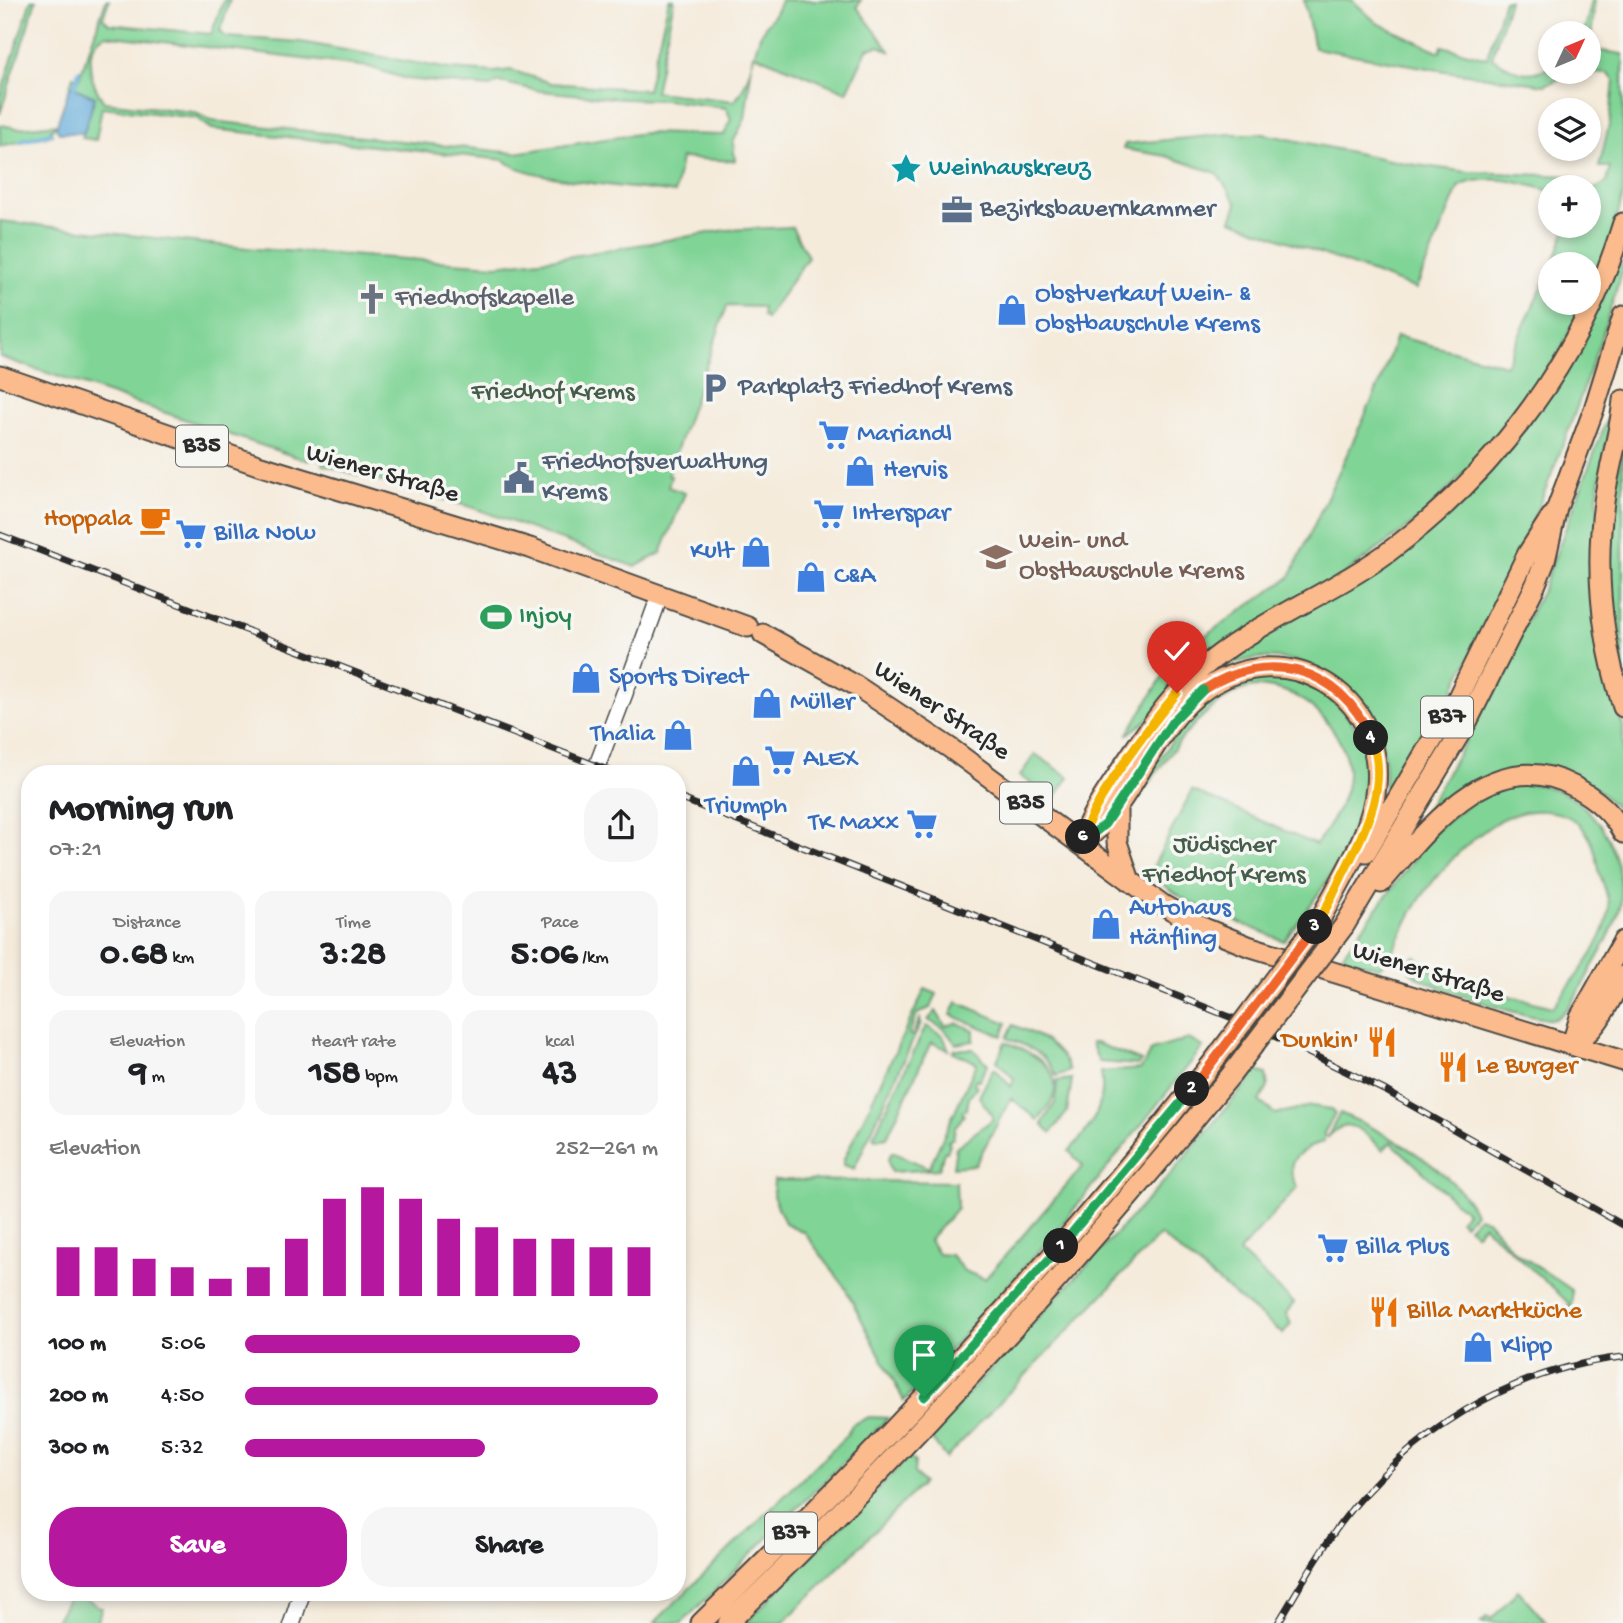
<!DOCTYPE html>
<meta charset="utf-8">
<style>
body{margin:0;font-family:"Gochi Hand",sans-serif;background:#f6f6f6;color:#202124;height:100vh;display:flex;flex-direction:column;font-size:26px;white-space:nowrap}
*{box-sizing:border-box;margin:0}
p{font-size:23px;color:#757577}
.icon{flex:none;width:38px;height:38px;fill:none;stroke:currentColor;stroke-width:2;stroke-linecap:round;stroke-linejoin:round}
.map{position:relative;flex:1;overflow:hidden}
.sheet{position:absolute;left:21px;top:765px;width:665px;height:836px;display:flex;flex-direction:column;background:#fff;border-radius:28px;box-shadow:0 4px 10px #0003}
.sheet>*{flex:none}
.needle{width:46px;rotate:46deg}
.buttons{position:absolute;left:1538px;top:21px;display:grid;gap:14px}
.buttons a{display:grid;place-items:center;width:63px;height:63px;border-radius:50%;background:#fff;box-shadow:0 4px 10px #0003;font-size:35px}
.pin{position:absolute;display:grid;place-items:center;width:60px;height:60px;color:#fff;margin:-72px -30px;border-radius:50% 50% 50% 0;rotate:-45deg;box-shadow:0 0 7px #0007}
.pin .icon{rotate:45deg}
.km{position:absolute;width:35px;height:35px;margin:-18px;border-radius:50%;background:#222;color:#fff;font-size:19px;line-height:35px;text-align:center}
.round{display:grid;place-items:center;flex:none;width:74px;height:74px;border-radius:28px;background:#f6f6f6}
.headline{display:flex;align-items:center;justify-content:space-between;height:119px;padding:0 28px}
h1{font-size:38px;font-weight:700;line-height:52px}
.metrics{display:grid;grid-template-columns:repeat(3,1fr);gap:10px;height:119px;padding:7px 28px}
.metrics div{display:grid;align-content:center;border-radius:18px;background:#f6f6f6;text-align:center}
.metrics b{font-size:35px;font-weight:700}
.metrics small{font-size:19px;font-weight:400}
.metrics p{font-size:19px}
.chart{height:196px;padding:14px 28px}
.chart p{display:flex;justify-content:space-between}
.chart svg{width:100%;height:126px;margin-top:7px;stroke:#b5179e;stroke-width:6}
.action{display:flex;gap:14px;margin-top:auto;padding:14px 28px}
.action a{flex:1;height:80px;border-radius:28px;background:#b5179e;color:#fff;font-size:28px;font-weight:700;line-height:80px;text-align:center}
.action a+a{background:#f6f6f6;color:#202124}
ul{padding:0 28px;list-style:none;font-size:23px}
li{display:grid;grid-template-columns:112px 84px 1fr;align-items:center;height:52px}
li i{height:18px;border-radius:9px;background:#b5179e}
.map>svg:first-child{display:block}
.green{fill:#80d496;stroke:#568060;stroke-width:2;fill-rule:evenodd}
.water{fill:#63acdb;stroke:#476c83;stroke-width:2}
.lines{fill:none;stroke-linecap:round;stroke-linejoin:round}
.stream{stroke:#63acdb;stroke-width:4.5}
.minor-casing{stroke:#494845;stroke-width:19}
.major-casing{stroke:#494845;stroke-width:23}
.minor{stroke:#fff;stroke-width:16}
.major{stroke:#fbbb8c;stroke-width:19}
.rail-casing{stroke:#2b2b2b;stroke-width:7}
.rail{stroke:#f6f6f2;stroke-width:4.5;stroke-dasharray:13;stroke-linecap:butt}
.major-bridge-casing{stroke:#494845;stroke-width:23;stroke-linecap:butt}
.major-bridge{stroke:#fbbb8c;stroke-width:19}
.split-1-casing{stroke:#fff;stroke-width:14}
.split-2-casing{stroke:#fff;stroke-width:14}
.split-3-casing{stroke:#fff;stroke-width:14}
.split-4-casing{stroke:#fff;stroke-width:14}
.split-5-casing{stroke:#fff;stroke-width:14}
.split-6-casing{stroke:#fff;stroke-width:14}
.split-7-casing{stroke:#fff;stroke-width:14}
.split-1{stroke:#22a559;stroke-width:9}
.split-2{stroke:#22a559;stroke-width:9}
.split-3{stroke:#f0652b;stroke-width:9}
.split-4{stroke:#f5b400;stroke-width:9}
.split-5{stroke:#f0652b;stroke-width:9}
.split-6{stroke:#22a559;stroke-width:9}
.split-7{stroke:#f5b400;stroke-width:9}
.labels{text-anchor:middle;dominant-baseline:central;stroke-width:7;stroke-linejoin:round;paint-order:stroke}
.shield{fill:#f6f6f2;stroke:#686867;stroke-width:2}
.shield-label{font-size:24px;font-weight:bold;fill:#2b2b2b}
.culture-label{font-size:26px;fill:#0d838f;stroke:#f6f6f2;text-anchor:start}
.service-label{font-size:26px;fill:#4e5e75;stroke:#f6f6f2;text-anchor:start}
.shop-label{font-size:26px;fill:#366cbe;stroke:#f6f6f2;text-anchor:start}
.worship-label{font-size:26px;fill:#5b616d;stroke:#f6f6f2;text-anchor:start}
.park-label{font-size:26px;fill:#445e4b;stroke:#f6f6f2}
.street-label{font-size:26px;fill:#2b2b2b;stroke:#f6f6f2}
.food-label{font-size:26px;fill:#c56008;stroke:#f6f6f2;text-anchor:end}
.education-label{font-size:26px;fill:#785e54;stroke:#f6f6f2;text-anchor:start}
.leisure-label{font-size:26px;fill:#27864d;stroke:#f6f6f2;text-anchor:start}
</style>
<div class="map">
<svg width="1623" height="1623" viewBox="0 0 1623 1623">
<rect width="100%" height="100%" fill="#f6f6f2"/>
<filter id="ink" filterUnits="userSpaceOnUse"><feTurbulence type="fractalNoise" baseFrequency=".0143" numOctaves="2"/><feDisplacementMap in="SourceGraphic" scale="14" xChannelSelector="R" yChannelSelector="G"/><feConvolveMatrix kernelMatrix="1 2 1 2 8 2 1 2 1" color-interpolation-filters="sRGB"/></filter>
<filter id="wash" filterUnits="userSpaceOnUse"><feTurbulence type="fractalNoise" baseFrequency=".00686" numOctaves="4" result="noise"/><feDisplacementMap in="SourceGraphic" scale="28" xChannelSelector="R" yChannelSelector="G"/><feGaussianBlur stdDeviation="1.57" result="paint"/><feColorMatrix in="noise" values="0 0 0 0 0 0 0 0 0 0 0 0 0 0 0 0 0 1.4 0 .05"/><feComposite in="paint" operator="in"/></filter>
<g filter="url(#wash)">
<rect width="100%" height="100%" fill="#f5ebdb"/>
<path class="green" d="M31 0H36L0 114V97Z
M106 0H109L103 18 109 24 211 34 224 0H230L220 31 226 37 301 42 449 69 495 72 511 70 551 83 647 90 669 0H674L655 92 734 101C750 86 752 54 761 34 767 21 778 13 781 0H861L857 7 891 52 879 46 867 49 847 92 753 54 745 119 733 142 735 161 681 158 675 193C645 188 520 180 505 160L212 129 196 118 102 107 96 140 82 138 95 97 70 86 73 76 79 79ZM105 35 369 67 406 79 490 87 499 82 540 91 624 99 668 100 726 108 731 119 724 135 644 133 515 153 212 121 193 112 104 102C91 84 80 50 105 35Z
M1304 0H1352L1377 23 1440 52 1442 46 1487 58 1504 0H1509L1492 58C1517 71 1523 79 1550 67V72H1589V33H1584L1592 0H1595L1591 38 1595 50 1623 54V196L1610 242 1589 293V264H1553L1567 226H1589V188L1595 189 1607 182 1610 167H1599L1610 121 1614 80 1608 74 1576 72 1545 85 1445 71 1314 48Z
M57 124 50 131 52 135 0 146V125L18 128Z
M1230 134H1264L1409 164 1469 172 1573 176 1587 187H1550V191C1520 182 1489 173 1459 186L1416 289 1231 220 1237 204 1217 173 1166 156 1123 149 1125 144Z
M0 221 256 249 496 265 567 257 726 230 792 227 808 257 766 319 763 317 762 307 727 306 668 475 671 476 668 487 685 493 661 553 635 567 474 508 323 465 324 461 310 457 309 461 299 458 0 357Z
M1620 263 1623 268C1579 414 1523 557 1452 692 1430 733 1405 772 1382 811 1385 788 1387 765 1381 742 1365 682 1295 643 1236 663 1223 668 1211 676 1199 684L1197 681 1464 497Z
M1550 269V303H1584L1561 349 1512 423 1423 516 1127 735 1166 671 1189 647 1290 577 1381 381 1396 336 1506 365Z
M1614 401 1597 497 1617 712 1623 726V814L1594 786 1568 774 1545 768H1520L1412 834 1476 723 1543 588Z
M1623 443V682L1610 624 1607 543Z
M1282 676C1352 695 1387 754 1358 824 1340 866 1311 905 1284 941L1189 902 1149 875 1192 790 1316 845C1329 825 1349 798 1348 772 1346 722 1282 667 1233 694 1187 719 1161 768 1131 810 1140 789 1151 772 1163 754 1194 706 1222 678 1282 676Z
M1035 754 1069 777 1054 799 1020 776Z
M1521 783C1585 785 1623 838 1621 904 1615 927 1604 947 1592 967 1582 986 1573 1007 1555 1019 1535 1022 1419 985 1409 970L1411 958 1415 956 1442 979 1553 1007C1574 978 1604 947 1609 910 1610 900 1603 884 1600 874 1597 861 1595 845 1587 834 1567 802 1517 807 1491 826 1460 847 1431 880 1412 912 1402 929 1395 955 1379 967L1340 958 1436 830 1485 792Z
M925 989 937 994 930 1008 917 1014 909 1034 912 1036 920 1019 921 1023 854 1169 844 1165V1159Z
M957 1002 1007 1023 1002 1036 951 1015Z
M936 1011 945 1026 957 1023 974 1030V1041L956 1044 944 1029 928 1020Z
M1013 1025C1038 1035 1059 1044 1070 1071L1056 1076C1046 1053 1030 1047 1007 1038Z
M926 1026 943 1036 949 1050 931 1042 887 1137 875 1139 873 1137Z
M1189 1039 1203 1047 1055 1233 904 1401 844 1286 804 1232 785 1223 773 1196 774 1180 956 1182 957 1208 929 1240 938 1254 951 1255 964 1271 985 1279 1083 1166 1069 1151C1091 1129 1107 1104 1101 1072L1141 1069 1151 1050Z
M1005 1042C1044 1056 1076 1081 1038 1120L1011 1098 975 1165 953 1167 956 1147 992 1120 993 1116 979 1097 993 1069H996L1011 1087 1014 1079 997 1061Z
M1091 1043H1096L1141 1061 1138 1065 1099 1062Z
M955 1049H973L988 1064 979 1080 976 1079 974 1084 977 1086 969 1097 967 1109 962 1112 964 1115 955 1128 953 1138 948 1141 950 1144 947 1152H944L939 1169 891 1172 888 1160 892 1152 929 1168 977 1063 953 1052Z
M1257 1071 1266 1074 1268 1087 1259 1101 1275 1114 1311 1106 1331 1109 1335 1114 1324 1133V1141C1304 1149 1279 1159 1298 1187L1239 1252 1294 1303 1286 1313 1291 1324 1283 1334 1160 1235 946 1458 929 1436 1170 1175Z
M1072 1079 1067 1112 1051 1133 1042 1124 1056 1101 1057 1081Z
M1340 1113C1383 1131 1455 1170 1475 1213L1464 1224 1460 1220 1466 1212 1391 1142 1383 1150C1363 1132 1351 1113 1327 1138Z
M1478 1217 1487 1220 1513 1250 1572 1290V1307L1565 1315 1563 1313 1570 1304 1483 1225 1475 1234 1468 1227Z
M869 1417 888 1418 682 1623H654L846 1436 852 1425Z
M909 1457 915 1461 914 1473 923 1483 783 1623H746Z
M1518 1590 1547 1623H1481L1487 1617 1491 1620Z
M72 1592 102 1608 96 1623H55Z"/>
<path class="water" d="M70 86 95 97 84 133H59L56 127Z"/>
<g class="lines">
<path class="stream" d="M74 88 79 71
M21 141 51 133"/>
</g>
</g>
<g filter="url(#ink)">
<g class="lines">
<defs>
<path id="minor" d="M628 684 660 595
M594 774 625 692
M292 1623 302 1592"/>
<path id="major" d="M0 376 258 465 530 548 748 627
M1623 400C1620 432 1610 464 1605 495 1594 567 1601 638 1623 707
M763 634 855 685 950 748 1163 905 1204 928 1248 946 1623 1061
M1117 808V842L1130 881
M1081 843C1089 814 1108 791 1124 765 1150 727 1175 688 1212 660 1266 618 1332 593 1387 553 1499 470 1583 356 1623 223
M1081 843C1136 805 1150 726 1207 688 1285 635 1385 692 1376 787 1372 833 1341 878 1321 918
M1366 852 1458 697 1528 553 1551 517
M1381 883C1428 829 1492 743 1573 786 1594 797 1612 812 1623 833
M1344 926 1468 720 1535 586 1545 561 1557 508 1594 409 1623 316
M1572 1044 1580 1017 1623 941
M1572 1044C1599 1031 1609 1001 1623 976
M701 1623C882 1448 1054 1263 1210 1066
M728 1623C907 1452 1074 1267 1231 1075"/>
</defs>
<use href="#minor" class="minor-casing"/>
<use href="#major" class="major-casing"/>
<use href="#minor" class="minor"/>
<use href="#major" class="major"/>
<defs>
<path id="rail" d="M0 535 618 774
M677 797 1260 1029 1386 1091 1623 1225
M1278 1623C1298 1590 1317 1555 1341 1523 1410 1432 1508 1370 1623 1357"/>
</defs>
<use href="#rail" class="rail-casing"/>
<use href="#rail" class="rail"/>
<defs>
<path id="major-bridge" d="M1210 1066 1321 918
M1231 1075 1344 926"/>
</defs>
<use href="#major-bridge" class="major-bridge-casing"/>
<use href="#major-bridge" class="major-bridge"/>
</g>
</g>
<g class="lines" filter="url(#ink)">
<defs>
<path id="split-1" d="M924 1397 1061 1246"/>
<path id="split-2" d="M1061 1246 1192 1089"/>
<path id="split-3" d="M1192 1089 1315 927"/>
<path id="split-4" d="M1315 927C1325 912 1333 895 1341 878 1362 836 1391 786 1371 738"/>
<path id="split-5" d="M1203 690C1266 648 1341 666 1371 738"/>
<path id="split-6" d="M1083 837 1081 844 1105 824 1172 722 1203 690"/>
<path id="split-7" d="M1083 837C1093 800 1151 724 1177 693"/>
</defs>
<use href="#split-1" class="split-1-casing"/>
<use href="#split-2" class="split-2-casing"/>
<use href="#split-3" class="split-3-casing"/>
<use href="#split-4" class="split-4-casing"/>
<use href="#split-5" class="split-5-casing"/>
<use href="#split-6" class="split-6-casing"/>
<use href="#split-7" class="split-7-casing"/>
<use href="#split-1" class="split-1"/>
<use href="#split-2" class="split-2"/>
<use href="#split-3" class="split-3"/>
<use href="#split-4" class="split-4"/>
<use href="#split-5" class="split-5"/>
<use href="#split-6" class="split-6"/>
<use href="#split-7" class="split-7"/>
</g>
<defs>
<symbol id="sight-bare" viewBox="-9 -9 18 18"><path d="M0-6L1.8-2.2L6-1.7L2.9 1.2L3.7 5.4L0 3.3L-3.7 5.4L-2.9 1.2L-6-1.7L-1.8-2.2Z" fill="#0f9aa8" stroke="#f6f6f2" stroke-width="2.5" paint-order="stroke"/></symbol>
<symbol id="office-bare" viewBox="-9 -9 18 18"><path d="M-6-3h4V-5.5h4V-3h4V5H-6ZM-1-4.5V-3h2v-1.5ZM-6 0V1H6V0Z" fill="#5c6f8a" stroke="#f6f6f2" stroke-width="2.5" paint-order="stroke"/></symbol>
<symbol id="church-bare" viewBox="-9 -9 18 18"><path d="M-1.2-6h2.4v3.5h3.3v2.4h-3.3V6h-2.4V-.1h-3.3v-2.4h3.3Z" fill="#6b7280" stroke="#f6f6f2" stroke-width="2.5" paint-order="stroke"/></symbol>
<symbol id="shop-bare" viewBox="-9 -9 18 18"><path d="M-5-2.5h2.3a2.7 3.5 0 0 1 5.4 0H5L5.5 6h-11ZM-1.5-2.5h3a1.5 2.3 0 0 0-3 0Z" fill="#3f7fe0" stroke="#f6f6f2" stroke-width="2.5" paint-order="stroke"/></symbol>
<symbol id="parking-bare" viewBox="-9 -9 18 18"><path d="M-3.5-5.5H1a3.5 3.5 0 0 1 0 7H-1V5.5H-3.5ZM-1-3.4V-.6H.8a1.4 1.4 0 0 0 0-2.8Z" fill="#5c6f8a" stroke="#f6f6f2" stroke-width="2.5" paint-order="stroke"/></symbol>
<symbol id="supermarket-bare" viewBox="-9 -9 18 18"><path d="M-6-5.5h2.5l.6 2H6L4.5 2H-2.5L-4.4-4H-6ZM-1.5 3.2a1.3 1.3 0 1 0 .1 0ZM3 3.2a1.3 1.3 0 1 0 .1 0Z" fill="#3f7fe0" stroke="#f6f6f2" stroke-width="2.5" paint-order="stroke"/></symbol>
<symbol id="civic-bare" viewBox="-9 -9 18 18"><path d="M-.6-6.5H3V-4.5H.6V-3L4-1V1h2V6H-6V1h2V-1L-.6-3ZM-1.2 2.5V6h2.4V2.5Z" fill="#5c6f8a" stroke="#f6f6f2" stroke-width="2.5" paint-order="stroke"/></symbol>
<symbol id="cafe-bare" viewBox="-9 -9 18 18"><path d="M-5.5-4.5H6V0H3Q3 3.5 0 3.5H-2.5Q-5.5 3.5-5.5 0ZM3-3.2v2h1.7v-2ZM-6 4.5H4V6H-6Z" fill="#e8710a" stroke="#f6f6f2" stroke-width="2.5" paint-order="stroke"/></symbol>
<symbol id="school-bare" viewBox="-9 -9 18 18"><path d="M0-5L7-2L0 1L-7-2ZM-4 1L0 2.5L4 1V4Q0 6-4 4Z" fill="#8d6e63" stroke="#f6f6f2" stroke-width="2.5" paint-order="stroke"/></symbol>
<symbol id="stadium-bare" viewBox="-9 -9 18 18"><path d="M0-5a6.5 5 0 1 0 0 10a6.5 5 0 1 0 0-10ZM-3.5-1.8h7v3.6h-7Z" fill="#2e9e5b" stroke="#f6f6f2" stroke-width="2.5" paint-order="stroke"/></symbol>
<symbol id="restaurant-bare" viewBox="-9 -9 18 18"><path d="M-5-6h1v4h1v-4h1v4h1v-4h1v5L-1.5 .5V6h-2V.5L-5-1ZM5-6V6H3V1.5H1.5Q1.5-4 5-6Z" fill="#e8710a" stroke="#f6f6f2" stroke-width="2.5" paint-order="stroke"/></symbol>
</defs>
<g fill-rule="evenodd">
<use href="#sight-bare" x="884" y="147" width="44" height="44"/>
<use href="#office-bare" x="935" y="188" width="44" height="44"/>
<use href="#church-bare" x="350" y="277" width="44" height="44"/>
<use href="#shop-bare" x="990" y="288" width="44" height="44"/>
<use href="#parking-bare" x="693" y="366" width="44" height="44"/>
<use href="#supermarket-bare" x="812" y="413" width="44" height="44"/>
<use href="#shop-bare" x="838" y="449" width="44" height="44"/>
<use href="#civic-bare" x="497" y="456" width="44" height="44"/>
<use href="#supermarket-bare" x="807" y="492" width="44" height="44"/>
<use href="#cafe-bare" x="133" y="498" width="44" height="44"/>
<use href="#supermarket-bare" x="169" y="512" width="44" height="44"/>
<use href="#shop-bare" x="734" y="530" width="44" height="44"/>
<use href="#school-bare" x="974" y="535" width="44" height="44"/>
<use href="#shop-bare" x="789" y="555" width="44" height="44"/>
<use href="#stadium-bare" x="474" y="595" width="44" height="44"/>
<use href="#shop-bare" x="564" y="656" width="44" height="44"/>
<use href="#shop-bare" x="745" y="681" width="44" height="44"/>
<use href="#shop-bare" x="656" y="713" width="44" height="44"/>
<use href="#supermarket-bare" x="758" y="738" width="44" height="44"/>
<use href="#shop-bare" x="724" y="749" width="44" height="44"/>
<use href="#supermarket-bare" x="900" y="802" width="44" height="44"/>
<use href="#shop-bare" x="1084" y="902" width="44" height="44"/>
<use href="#restaurant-bare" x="1360" y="1020" width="44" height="44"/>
<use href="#restaurant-bare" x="1431" y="1045" width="44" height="44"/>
<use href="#supermarket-bare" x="1311" y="1226" width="44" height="44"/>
<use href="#restaurant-bare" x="1362" y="1290" width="44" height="44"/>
<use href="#shop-bare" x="1456" y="1325" width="44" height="44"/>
</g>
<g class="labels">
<g class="shield">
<rect x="176" y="425.5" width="52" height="41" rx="5"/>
<rect x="1421" y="696.5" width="52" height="41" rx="5"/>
<rect x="1000" y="782.5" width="52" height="41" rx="5"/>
<rect x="765" y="1512.5" width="52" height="41" rx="5"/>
</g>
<g class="shield-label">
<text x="202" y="446">B35</text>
<text x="1447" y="717">B37</text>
<text x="1026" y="803">B35</text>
<text x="791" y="1533">B37</text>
</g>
<g class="culture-label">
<text x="929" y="169">Weinhauskreuz</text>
</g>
<g class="service-label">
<text x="980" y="210">Bezirksbauernkammer</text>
<text x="738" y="388">Parkplatz Friedhof Krems</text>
<text x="542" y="463">Friedhofsverwaltung<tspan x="542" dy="30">Krems</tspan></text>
</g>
<g class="shop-label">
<text x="1035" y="295">Obstverkauf Wein- &amp;<tspan x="1035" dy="30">Obstbauschule Krems</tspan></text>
<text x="857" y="435">Mariandl</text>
<text x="883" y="471">Hervis</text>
<text x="852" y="514">Interspar</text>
<text x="214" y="534">Billa Now</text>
<text x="733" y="552" text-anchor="end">Kult</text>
<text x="834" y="577">C&amp;A</text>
<text x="609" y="678">Sports Direct</text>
<text x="790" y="703">Müller</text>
<text x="655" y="735" text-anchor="end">Thalia</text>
<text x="803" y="760">ALEX</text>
<text x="746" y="807" text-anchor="middle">Triumph</text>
<text x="899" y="824" text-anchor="end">TK Maxx</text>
<text x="1129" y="909">Autohaus<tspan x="1129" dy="30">Hänfling</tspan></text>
<text x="1356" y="1248">Billa Plus</text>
<text x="1501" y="1347">Klipp</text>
</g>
<g class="worship-label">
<text x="395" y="299">Friedhofskapelle</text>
</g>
<g class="park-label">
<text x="553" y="393">Friedhof Krems</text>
<text x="1224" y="846">Jüdischer<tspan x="1224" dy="30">Friedhof Krems</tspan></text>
</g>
<g class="street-label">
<text transform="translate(382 475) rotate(16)">Wiener Straße</text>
<text transform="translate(941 712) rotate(34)">Wiener Straße</text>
<text transform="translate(1428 974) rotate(17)">Wiener Straße</text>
</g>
<g class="food-label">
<text x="132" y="520">Hoppala</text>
<text x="1359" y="1042">Dunkin'</text>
<text x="1476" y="1067" text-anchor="start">Le Burger</text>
<text x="1407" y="1312" text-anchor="start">Billa Marktküche</text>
</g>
<g class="education-label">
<text x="1019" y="542">Wein- und<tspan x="1019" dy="30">Obstbauschule Krems</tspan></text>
</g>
<g class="leisure-label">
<text x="519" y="617">Injoy</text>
</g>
</g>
</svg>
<div class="buttons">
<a><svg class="needle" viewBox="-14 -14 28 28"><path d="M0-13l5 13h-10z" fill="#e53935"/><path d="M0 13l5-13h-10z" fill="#757577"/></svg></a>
<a><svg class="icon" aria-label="layers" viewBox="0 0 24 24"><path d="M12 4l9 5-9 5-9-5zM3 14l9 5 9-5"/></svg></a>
<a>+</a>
<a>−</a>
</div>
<div class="pin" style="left:924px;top:1397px;background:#1e9e55"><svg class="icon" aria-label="arrive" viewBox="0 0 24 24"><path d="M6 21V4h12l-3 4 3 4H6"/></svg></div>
<div class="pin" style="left:1177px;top:693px;background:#d93025"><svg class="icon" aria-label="check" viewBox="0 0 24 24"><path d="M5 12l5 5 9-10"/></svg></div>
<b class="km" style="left:1061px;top:1246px">1</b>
<b class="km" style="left:1192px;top:1089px">2</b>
<b class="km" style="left:1315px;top:927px">3</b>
<b class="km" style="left:1371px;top:738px">4</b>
<b class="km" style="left:1083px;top:837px">6</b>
<section class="sheet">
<div class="headline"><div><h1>Morning run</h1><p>07:21</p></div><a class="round"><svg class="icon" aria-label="share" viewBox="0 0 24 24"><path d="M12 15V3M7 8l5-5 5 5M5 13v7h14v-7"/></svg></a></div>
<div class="metrics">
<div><p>Distance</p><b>0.68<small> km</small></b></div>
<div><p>Time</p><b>3:28</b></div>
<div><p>Pace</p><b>5:06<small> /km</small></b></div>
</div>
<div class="metrics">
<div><p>Elevation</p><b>9<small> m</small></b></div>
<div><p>Heart rate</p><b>158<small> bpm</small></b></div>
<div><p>kcal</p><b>43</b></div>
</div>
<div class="chart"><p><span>Elevation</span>252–261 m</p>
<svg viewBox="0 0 160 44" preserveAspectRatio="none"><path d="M5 44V27M15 44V27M25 44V31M35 44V34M45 44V38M55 44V34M65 44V24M75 44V10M85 44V6M95 44V10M105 44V17M115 44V20M125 44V24M135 44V24M145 44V27M155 44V27"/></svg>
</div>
<ul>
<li><b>100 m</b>5:06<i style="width:81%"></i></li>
<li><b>200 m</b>4:50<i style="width:100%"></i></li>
<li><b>300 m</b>5:32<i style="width:58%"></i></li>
</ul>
<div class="action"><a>Save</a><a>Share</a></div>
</section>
</div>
